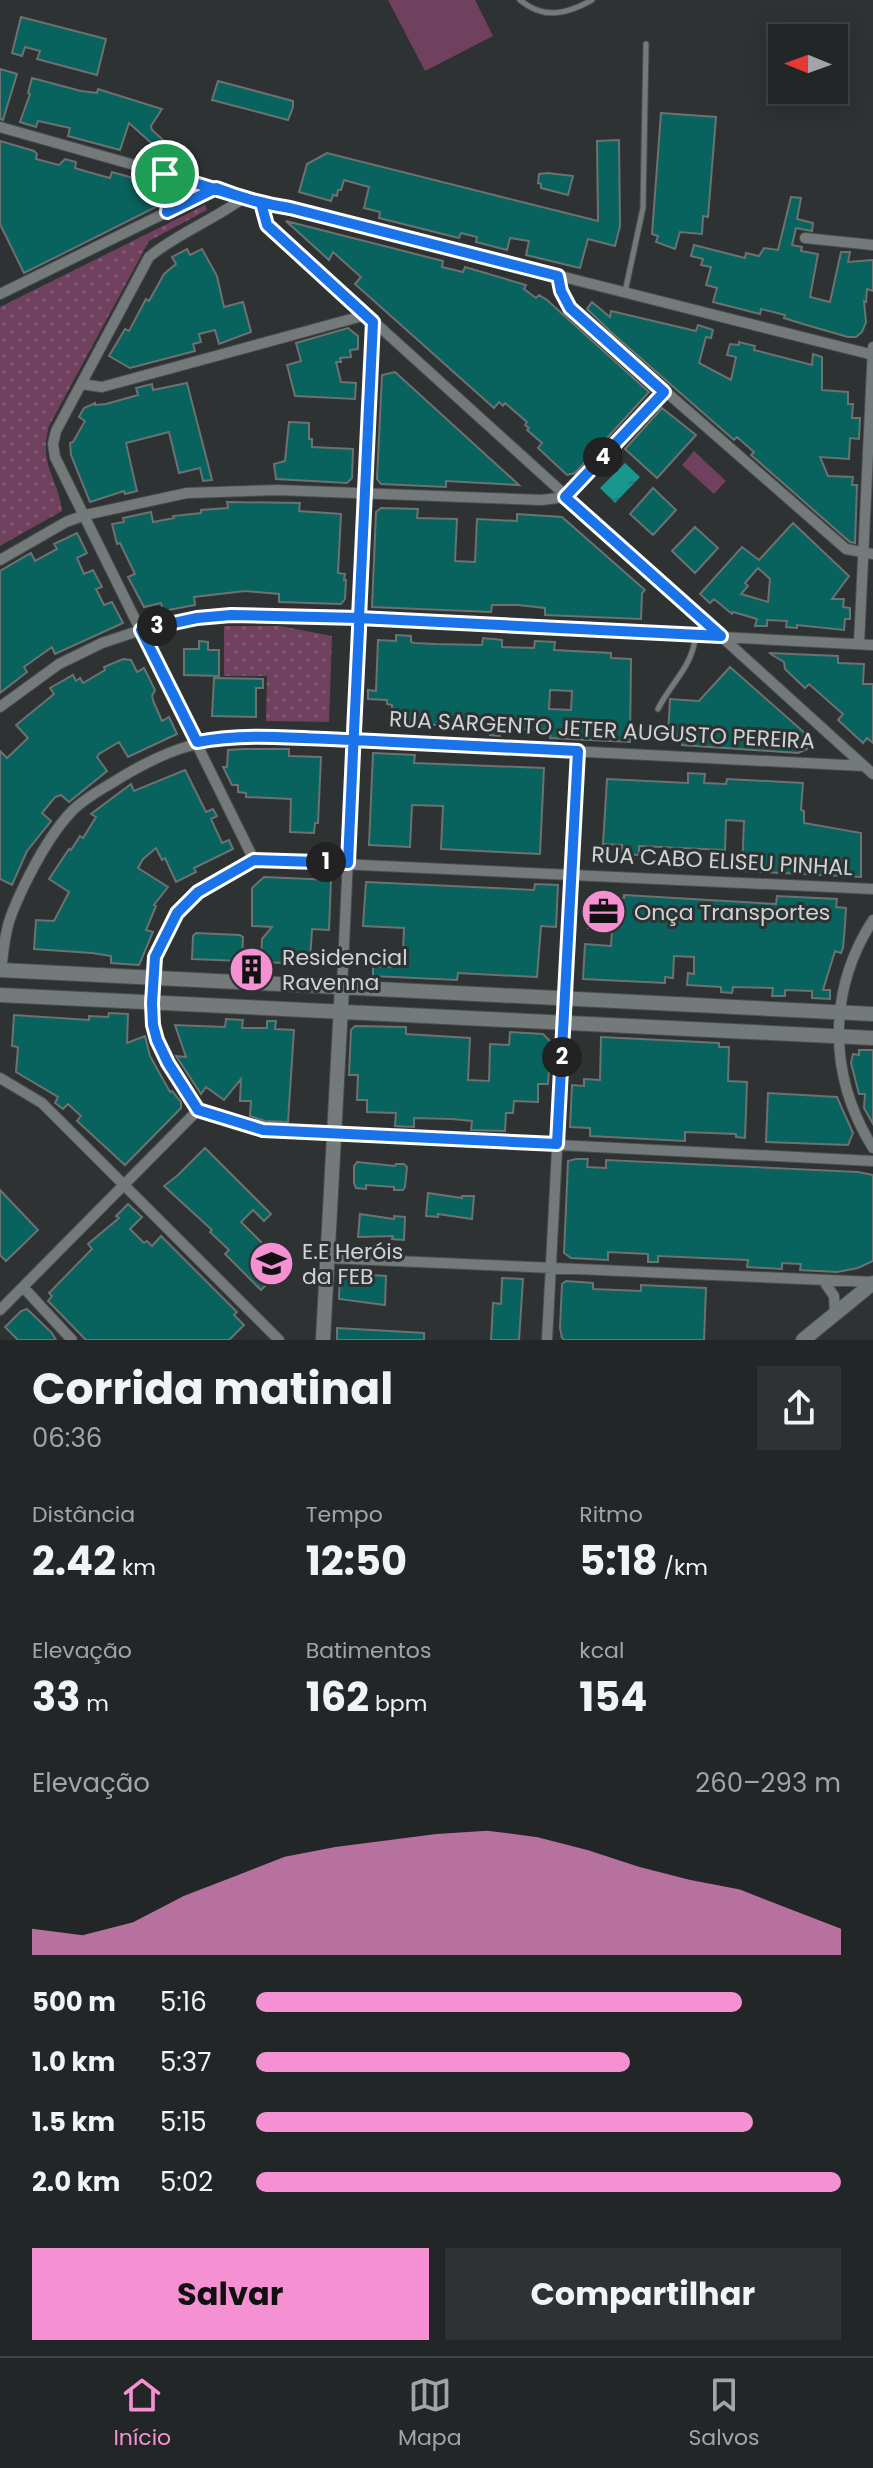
<!DOCTYPE html>
<html lang="pt">
<meta charset="utf-8">
<style>
body{margin:0;font-family:Poppins,sans-serif;background:#2e3232;color:#f1f3f6;height:100vh;display:flex;flex-direction:column;font-size:30px;white-space:nowrap}
*{box-sizing:border-box;margin:0}
p{font-size:26px;color:#a2a5a7}
.icon{flex:none;width:44px;height:44px;fill:none;stroke:currentColor;stroke-width:2;stroke-linecap:round;stroke-linejoin:round}
.map{position:relative;height:1340px;overflow:hidden}
.panel{display:flex;flex-direction:column;background:#222626;flex:1}
.panel>*{flex:none}
.needle{width:52px;rotate:271deg}
.controls{position:absolute;left:768px;top:24px;display:grid;gap:16px}
.controls a{display:grid;place-items:center;width:80px;height:80px;border-radius:0px;background:#222626;box-shadow:0 4px 20px #0003,0 0 0 2px #3f4343;font-size:40px}
.pin{position:absolute;display:grid;place-items:center;width:68px;height:68px;color:#fff;margin:-34px;border:4px solid #fff;border-radius:50%;box-shadow:0 2px 8px #0007}
.km{position:absolute;width:40px;height:40px;margin:-20px;border-radius:50%;background:#222;color:#fff;font-size:22px;line-height:40px;text-align:center}
.round{display:grid;place-items:center;flex:none;width:84px;height:84px;border-radius:0px;background:#2e3232}
.summary{display:flex;align-items:center;justify-content:space-between;height:136px;padding:0 32px}
h1{font-size:44px;font-weight:700;line-height:60px}
.metrics{display:grid;grid-template-columns:repeat(3,1fr);gap:12px;height:136px;padding:8px 32px}
.metrics div{display:grid;align-content:center}
.metrics b{font-size:40px;font-weight:700}
.metrics small{font-size:22px;font-weight:400}
.metrics p{font-size:22px}
.chart{height:224px;padding:16px 32px}
.chart p{display:flex;justify-content:space-between}
.chart svg{width:100%;height:144px;margin-top:8px;fill:#f591d2;opacity:.7}
.action{display:flex;gap:16px;margin-top:auto;padding:16px 32px}
.action a{flex:1;height:92px;border-radius:0px;background:#f591d2;color:#111;font-size:32px;font-weight:700;line-height:92px;text-align:center}
.action a+a{background:#2e3232;color:#f1f3f6}
ul{padding:0 32px;list-style:none;font-size:26px}
li{display:grid;grid-template-columns:128px 96px 1fr;align-items:center;height:60px}
li i{height:20px;border-radius:10px;background:#f591d2}
.dock{display:flex;justify-content:space-around;align-items:center;height:112px;border-top:2px solid #3f4343;background:#222626;font-size:22px;color:#a2a5a7}
.dock a{display:grid;justify-items:center;gap:4px}
.dock .on{color:#f591d2}
.map>svg:first-child{display:block}
.park{fill:url(#park-dots)}
.pitch{fill:#70405f}
.water{fill:url(#water-ripples)}
.building{fill:#08625d;stroke:#6c7171;stroke-width:2;fill-rule:evenodd}
.lines{fill:none;stroke-linecap:round;stroke-linejoin:round}
.lane-casing{stroke:#4a4e4e;stroke-width:7}
.street-casing{stroke:#4a4e4e;stroke-width:12}
.secondary-casing{stroke:#4a4e4e;stroke-width:16}
.lane{stroke:#747979;stroke-width:5}
.street{stroke:#747979;stroke-width:10}
.secondary{stroke:#747979;stroke-width:14}
.route-casing{stroke:#fff;stroke-width:16}
.route{stroke:#1a73e8;stroke-width:10}
.labels{text-anchor:middle;dominant-baseline:central;stroke-width:6;stroke-linejoin:round;paint-order:stroke}
.street-label{font-size:22px;fill:#d0d3d3;stroke:#2e3232}
.poi-label{font-size:22px;fill:#d0d3d3;stroke:#2e3232;text-anchor:start}
</style>
<div class="map">
<svg width="873" height="1340" viewBox="0 0 873 1340">
<defs>
<pattern id="park-dots" width="8" height="8" patternUnits="userSpaceOnUse" patternTransform="scale(2)"><rect width="8" height="8" fill="#70405f"/><path d="M2 2h.1M6 6h.1" fill="none" stroke="#835b75" stroke-width="1.8" stroke-linecap="round"/></pattern>
<pattern id="water-ripples" width="26" height="14" patternUnits="userSpaceOnUse" patternTransform="scale(2)"><rect width="26" height="14" fill="#1a968f"/><path d="M2 4q2-2 4 0t4 0M15 11q2-2 4 0t4 0" fill="none" stroke="#257c77"/></pattern>
</defs>
<rect width="100%" height="100%" fill="#2e3232"/>
<path class="park" d="M205 205 207 210 149 241 49 426C38 465 58 477 62 511L0 546V307Z
M224 626H280L332 636 329 722 266 721 267 676H224Z"/>
<path class="pitch" d="M388 0H475L493 36 425 71Z
M694 451 726 481 714 494 682 465Z"/>
<path class="water" d="M625 463 640 477 615 503 600 488Z"/>
<path class="building" d="M21 17 106 39 97 75 37 59 40 51 25 47 22 56 12 53Z
M0 69 17 74 3 120 0 119Z
M32 78 81 91 97 93 98 89 162 109 151 126 152 130 163 140 157 148 129 123 120 150 68 136 70 128 38 121 36 127 20 122 30 94 28 93Z
M218 81 293 101V107L288 120 212 100Z
M661 113 716 117 708 217 703 216 702 234 680 232 675 249 656 242 658 236 652 234Z
M619 140 620 226 615 246 588 239 580 268 526 255 529 241 510 238 507 250 476 242 477 237 461 233 459 238 379 218 380 212 364 208 369 187 344 180 341 190H338L337 196 333 195 331 201 299 192 307 164 327 153 598 221 597 141Z
M0 141 34 151 37 154 36 159 59 165 65 159 76 162 75 168 88 172 110 178 112 172 158 185V206L24 273 0 224Z
M548 173 573 176 568 195 541 188V184L538 183 539 174Z
M791 197 801 198 797 219 813 223 812 231 796 228 792 245 802 247 801 251 818 254 810 297 830 302 841 252H850L848 262 873 260V291L867 289 866 302 864 301 866 322 862 332 856 337H848L803 324 784 318 785 315 761 309 760 314 713 302 717 288 706 285 711 267 701 265 703 259 691 256 694 245 745 258 746 253 759 256 764 248 778 250Z
M286 221 443 261 442 267 463 272 465 267 526 285 524 289 536 298 539 295 547 300 649 392 575 473 567 475 538 448 542 443 527 430 529 428 525 425 527 422 505 403 503 406 499 402 494 408 355 284 361 277 333 252 329 260Z
M187 249 190 255 202 249 217 276 224 307 243 302 251 332 219 344 215 330 199 334 201 342 193 344 195 351 130 368 109 356 125 329 129 331 146 299 149 301 164 274 176 264 172 257Z
M592 302 610 317 611 311 696 331 698 325 713 330 711 338 706 337 699 363 731 380 736 357 727 355 730 344 739 345V342L755 346 754 350 812 365 813 354 822 357V390L848 392V404H853L852 418H860L859 439 850 438 849 459 820 457 828 476 853 477 852 485H857L855 543 850 542 751 455 754 452 737 437 734 440 612 333 587 309Z
M348 328 358 336V349L350 350 351 357 340 358 341 362H336L341 382 356 383 355 399 295 396 287 365 301 361 296 343Z
M395 372 519 485 446 481V487L381 484 377 479 382 375Z
M187 383 212 480 203 481 200 468 179 473 169 432 126 443 137 491 125 494 124 491 90 502 71 455 70 443 73 442 85 421 79 417 84 408 95 403V405L106 404 138 395 136 388 152 384 153 390Z
M662 408 696 435 657 478 625 449Z
M289 422 309 423V439H312V447L353 449 352 478 347 483 276 479 274 464 285 461Z
M653 488 676 510 653 535 630 514Z
M227 502 300 503 299 511 341 514 338 573 345 574 344 580H346L345 599 341 604 279 602V594L245 591 194 597 195 605 163 611 161 603 144 607 128 577 135 574 120 543 117 544 112 524 124 522 123 518 151 512 153 522 174 518 173 516 201 513V510L228 508Z
M381 508 418 509 417 518 457 519 455 561 475 562 477 519 517 521V514L562 517 645 590 642 593 641 619 545 615V608L518 605H492L491 612 372 607 376 512Z
M793 523 849 576 832 599H844L843 607 850 608V619H845L844 630 797 625V628L786 627 787 621 767 620V626H755L757 619 733 612 732 614 714 599 710 603 700 594 742 547 759 560ZM758 568 770 579 768 602 741 594 748 586 745 583Z
M695 527 718 548 695 573 672 551Z
M77 533 87 553 77 558 84 574 93 570 102 587 96 589 104 605 112 602 123 623 55 654 52 647 24 667 27 672 0 693V571L31 553 35 561 57 549 54 544Z
M396 635 411 636V642L415 643 435 644 482 645 483 638 502 640V647L534 648 535 641 555 642 554 650 611 653V658L631 659 630 742 550 738 551 730 501 728 500 736 490 735 491 728H453V726L403 723V720H392V705L387 704V700L368 699V690L376 691 378 640 396 641ZM550 690 572 691 571 710 549 709Z
M199 641 208 642V650H219V676L184 675V649H199Z
M769 653 838 656V663L864 664 863 684H873V743L867 738 863 743 838 720 843 714 809 684 805 688 785 669 784 662Z
M123 659 131 660 137 672 144 668 155 690 152 696 154 703 162 721 169 717 177 734 128 757 119 742 99 754 97 757 107 771 69 802 61 795 55 797 42 813 51 821 27 851 12 885 0 879V751L7 758 28 738 16 725 54 694 50 688 73 675 76 681 80 678 83 683 105 670 104 667Z
M730 667 806 734 809 741 807 749 798 753 682 745V737L668 736 670 699 699 701Z
M214 678 263 679V688H256V717L212 716Z
M245 749H289V756L321 757 318 823H315L314 833 290 832 291 799 246 797V793L238 792V785H232L223 767H227L228 750Z
M373 753 415 755 414 763 544 768 540 854 441 849 443 806 412 805 410 847 369 845Z
M185 770 206 812 213 809 217 816 211 819 222 843 229 840 233 849 194 868 196 872 176 882 165 858 162 860 156 848 143 859 138 868 168 887 154 905 156 906 146 930 153 932 139 965 111 963V956L92 953 34 949 36 920 54 921 69 892 49 879 69 849 71 850 80 836 83 838 96 817 91 814 131 784 134 791Z
M688 773 705 774 704 783 726 784 727 779 803 783 801 810 804 811V823L861 833V877L742 871 744 821 726 820 725 850 639 846V855L622 854V845L603 844 607 779 688 783Z
M264 877 331 880 329 930 312 929 310 961 307 964 261 962 262 939 272 927 252 926V888Z
M366 882 534 890 535 884 558 885 556 927 541 926 537 977 458 973 457 980 373 976V966L391 967 392 952H403L404 928 363 926Z
M624 895 776 904 777 896 837 899 836 907 846 908 845 925 843 948 841 953 835 951 823 990H830V999L812 998V991L785 990V996H772L773 988 733 987 732 993 721 992V987L687 985 688 973 694 974V957L674 956 673 978 665 977V983L583 979 585 944 611 946 612 929 588 928 589 897 624 898Z
M196 933 240 935 243 937 242 961 192 959 193 936Z
M109 1013 128 1014 127 1043 145 1036 150 1056 170 1092 172 1091 181 1102V1108L125 1165 77 1121 81 1116 68 1104 63 1109 55 1103 58 1097 16 1072 18 1047 12 1046 14 1015 89 1020V1016L108 1017Z
M226 1019 243 1020 242 1028H267V1021H276L275 1029 294 1030 288 1122 265 1121 250 1116 251 1101H240L241 1079 224 1100 206 1087 201 1094 176 1056 186 1057 175 1025 225 1027Z
M355 1026 406 1027V1034L470 1038 468 1080 489 1081 490 1044 509 1045 510 1032 543 1034 551 1042 548 1084H538V1102L514 1101 513 1113H506L505 1131 471 1130 472 1121 452 1119 414 1118V1127L395 1126 396 1113 367 1112V1100H357L358 1075H349L351 1030Z
M601 1037 719 1043V1047H729L728 1081 747 1082 745 1138 736 1137V1134L685 1132V1141L590 1136V1128L570 1127 572 1085 584 1086V1079L600 1080Z
M859 1050H873V1124L864 1108 865 1094H859L851 1063 853 1054 859 1055Z
M768 1093 837 1097 853 1133 848 1145 766 1142Z
M205 1148 271 1214 264 1221 253 1210 241 1222 285 1266 261 1290 225 1254 229 1250 210 1232 212 1230 164 1186 178 1175Z
M576 1159H588L587 1167 606 1168V1160L858 1172 873 1175V1261L858 1268 837 1272 800 1270 801 1264 782 1263V1269L747 1267 748 1260 658 1256V1262H648V1254L608 1252V1260L571 1258 564 1253 568 1161Z
M357 1162 395 1166 396 1164H404L407 1167 405 1187 403 1190H394V1187L366 1185V1189L356 1188 354 1183V1166Z
M0 1190 38 1230 6 1261 0 1255Z
M428 1193 462 1198V1196H474L472 1219 438 1214V1217L426 1216Z
M128 1204 142 1217 130 1229 144 1243 147 1241 152 1246 161 1236 237 1312 234 1315 244 1325 229 1340H86L48 1301 52 1296 49 1293 92 1249 88 1244 119 1218 116 1216Z
M360 1214 394 1219V1216L405 1217 404 1240 392 1239 393 1236 358 1237Z
M343 1270 372 1272V1275L386 1276 385 1305 339 1299 340 1273Z
M502 1278 523 1279 519 1340H491L493 1303 501 1304Z
M566 1281 593 1283V1289L641 1291V1285L706 1288 704 1340H565L562 1338 560 1328 562 1284Z
M27 1309 52 1333 56 1340H18L5 1327 21 1311Z
M337 1328 424 1333V1340H337Z"/>
<g class="lines">
<defs>
<path id="lane" d="M520 0C544 20 567 14 592 0
M625 292 643 208 646 44
M658 709C670 684 694 665 695 636"/>
<path id="street" d="M0 127 216 188 242 199 290 208 873 355
M165 174 169 197 167 212
M242 199C213 220 175 235 149 257L56 431 53 444 55 457 254 860
M261 203 267 225 275 232 873 774
M805 238 873 245
M558 276 561 291 570 308 846 549 873 554
M0 294 216 188
M81 384 102 387 366 315
M565 497 664 392
M0 560 66 522 85 515 187 493 277 490 542 500 565 497
M859 644 873 347
M0 707 59 664 102 643 141 630 214 616 359 618 873 645
M873 889 254 860 198 892 177 913 155 957 152 1003 157 1040 168 1063 198 1110 263 1130 873 1161
M873 920C827 991 828 1076 873 1148
M1 971C3 955 4 938 9 922 12 911 18 899 23 888 36 861 51 833 72 811 83 800 98 791 112 783 159 753 198 738 255 735L864 766
M342 987 373 322
M0 1078 42 1103 279 1340
M327 1258 873 1282
M823 1280 834 1296 835 1314
M23 1287 72 1340
M0 1310 198 1110
M547 1340 578 751"/>
<path id="secondary" d="M0 970 873 1014
M0 995 873 1038
M323 1340 342 987
M803 1340 873 1283"/>
</defs>
<use href="#lane" class="lane-casing"/>
<use href="#street" class="street-casing"/>
<use href="#secondary" class="secondary-casing"/>
<use href="#lane" class="lane"/>
<use href="#street" class="street"/>
<use href="#secondary" class="secondary"/>
</g>
<g class="lines">
<defs>
<path id="route" d="M165 174 261 203 267 225 373 322 359 618V629C357 670 355 711 353 752L348 863 254 860 198 892 177 913 155 957 152 1003 153 1025 157 1040 168 1063 198 1110 263 1130 557 1144 578 751 353 740C300 739 250 732 197 742L141 630 197 618 231 615 359 618 721 636 565 497 664 392 570 308 561 291 558 276 290 208C264 204 241 198 216 188L167 212 169 197 165 174"/>
</defs>
<use href="#route" class="route-casing"/>
<use href="#route" class="route"/>
</g>
<defs>
<symbol id="office-disc" viewBox="-11 -11 22 22"><circle r="9.5" fill="#f591d2" stroke="#2e3232"/><path d="M-6-3h4V-5.5h4V-3h4V5H-6ZM-1-4.5V-3h2v-1.5ZM-6 0V1H6V0Z" fill="#111"/></symbol>
<symbol id="building-disc" viewBox="-11 -11 22 22"><circle r="9.5" fill="#f591d2" stroke="#2e3232"/><path d="M-4-6H4V6H1V3H-1V6H-4ZM-2.5-4.3h1.7v1.8h-1.7ZM.8-4.3h1.7v1.8H.8ZM-2.5-1h1.7V.8h-1.7ZM.8-1h1.7V.8H.8Z" fill="#111"/></symbol>
<symbol id="school-disc" viewBox="-11 -11 22 22"><circle r="9.5" fill="#f591d2" stroke="#2e3232"/><path d="M0-5L7-2L0 1L-7-2ZM-4 1L0 2.5L4 1V4Q0 6-4 4Z" fill="#111"/></symbol>
</defs>
<g fill-rule="evenodd">
<use href="#office-disc" x="578" y="886" width="51" height="51"/>
<use href="#building-disc" x="226" y="944" width="51" height="51"/>
<use href="#school-disc" x="246" y="1238" width="51" height="51"/>
</g>
<g class="labels">
<g class="street-label">
<text transform="translate(602 730) rotate(3)">RUA SARGENTO JETER AUGUSTO PEREIRA</text>
<text transform="translate(722 861) rotate(3)">RUA CABO ELISEU PINHAL</text>
</g>
<g class="poi-label">
<text x="634" y="912">Onça Transportes</text>
<text x="282" y="957">Residencial<tspan x="282" dy="25">Ravenna</tspan></text>
<text x="302" y="1251">E.E Heróis<tspan x="302" dy="25">da FEB</tspan></text>
</g>
</g>
</svg>
<div class="controls">
<a><svg class="needle" viewBox="-14 -14 28 28"><path d="M0-13l5 13h-10z" fill="#e53935"/><path d="M0 13l5-13h-10z" fill="#a2a5a7"/></svg></a>
</div>
<div class="pin" style="left:165px;top:174px;background:#1e9e55"><svg class="icon" aria-label="arrive" viewBox="0 0 24 24"><path d="M6 21V4h12l-3 4 3 4H6"/></svg></div>
<b class="km" style="left:326px;top:862px">1</b>
<b class="km" style="left:562px;top:1057px">2</b>
<b class="km" style="left:157px;top:626px">3</b>
<b class="km" style="left:603px;top:457px">4</b>
</div>
<section class="panel">
<div class="summary"><div><h1>Corrida matinal</h1><p>06:36</p></div><a class="round"><svg class="icon" aria-label="share" viewBox="0 0 24 24"><path d="M12 15V3M7 8l5-5 5 5M5 13v7h14v-7"/></svg></a></div>
<div class="metrics">
<div><p>Distância</p><b>2.42<small> km</small></b></div>
<div><p>Tempo</p><b>12:50</b></div>
<div><p>Ritmo</p><b>5:18<small> /km</small></b></div>
</div>
<div class="metrics">
<div><p>Elevação</p><b>33<small> m</small></b></div>
<div><p>Batimentos</p><b>162<small> bpm</small></b></div>
<div><p>kcal</p><b>154</b></div>
</div>
<div class="chart"><p><span>Elevação</span>260–293 m</p>
<svg viewBox="0 0 160 44" preserveAspectRatio="none"><path d="M0 44V36L10 38L20 34L30 26L40 20L50 14L60 11L70 9L80 7L90 6L100 8L110 12L120 17L130 21L140 24L150 30L160 36V44z"/></svg>
</div>
<ul>
<li><b>500 m</b>5:16<i style="width:83%"></i></li>
<li><b>1.0 km</b>5:37<i style="width:64%"></i></li>
<li><b>1.5 km</b>5:15<i style="width:85%"></i></li>
<li><b>2.0 km</b>5:02<i style="width:100%"></i></li>
</ul>
<div class="action"><a>Salvar</a><a>Compartilhar</a></div>
</section>
<nav class="dock">
<a class="on"><svg class="icon" aria-label="home" viewBox="0 0 24 24"><path d="M3 11l9-7 9 7M6 9v11h12V9"/></svg>Início</a>
<a><svg class="icon" aria-label="map" viewBox="0 0 24 24"><path d="M3 6l6-2 6 2 6-2v14l-6 2-6-2-6 2zM9 4v14M15 6v14"/></svg>Mapa</a>
<a><svg class="icon" aria-label="saved" viewBox="0 0 24 24"><path d="M7 4h10v16l-5-4-5 4z"/></svg>Salvos</a>
</nav>
